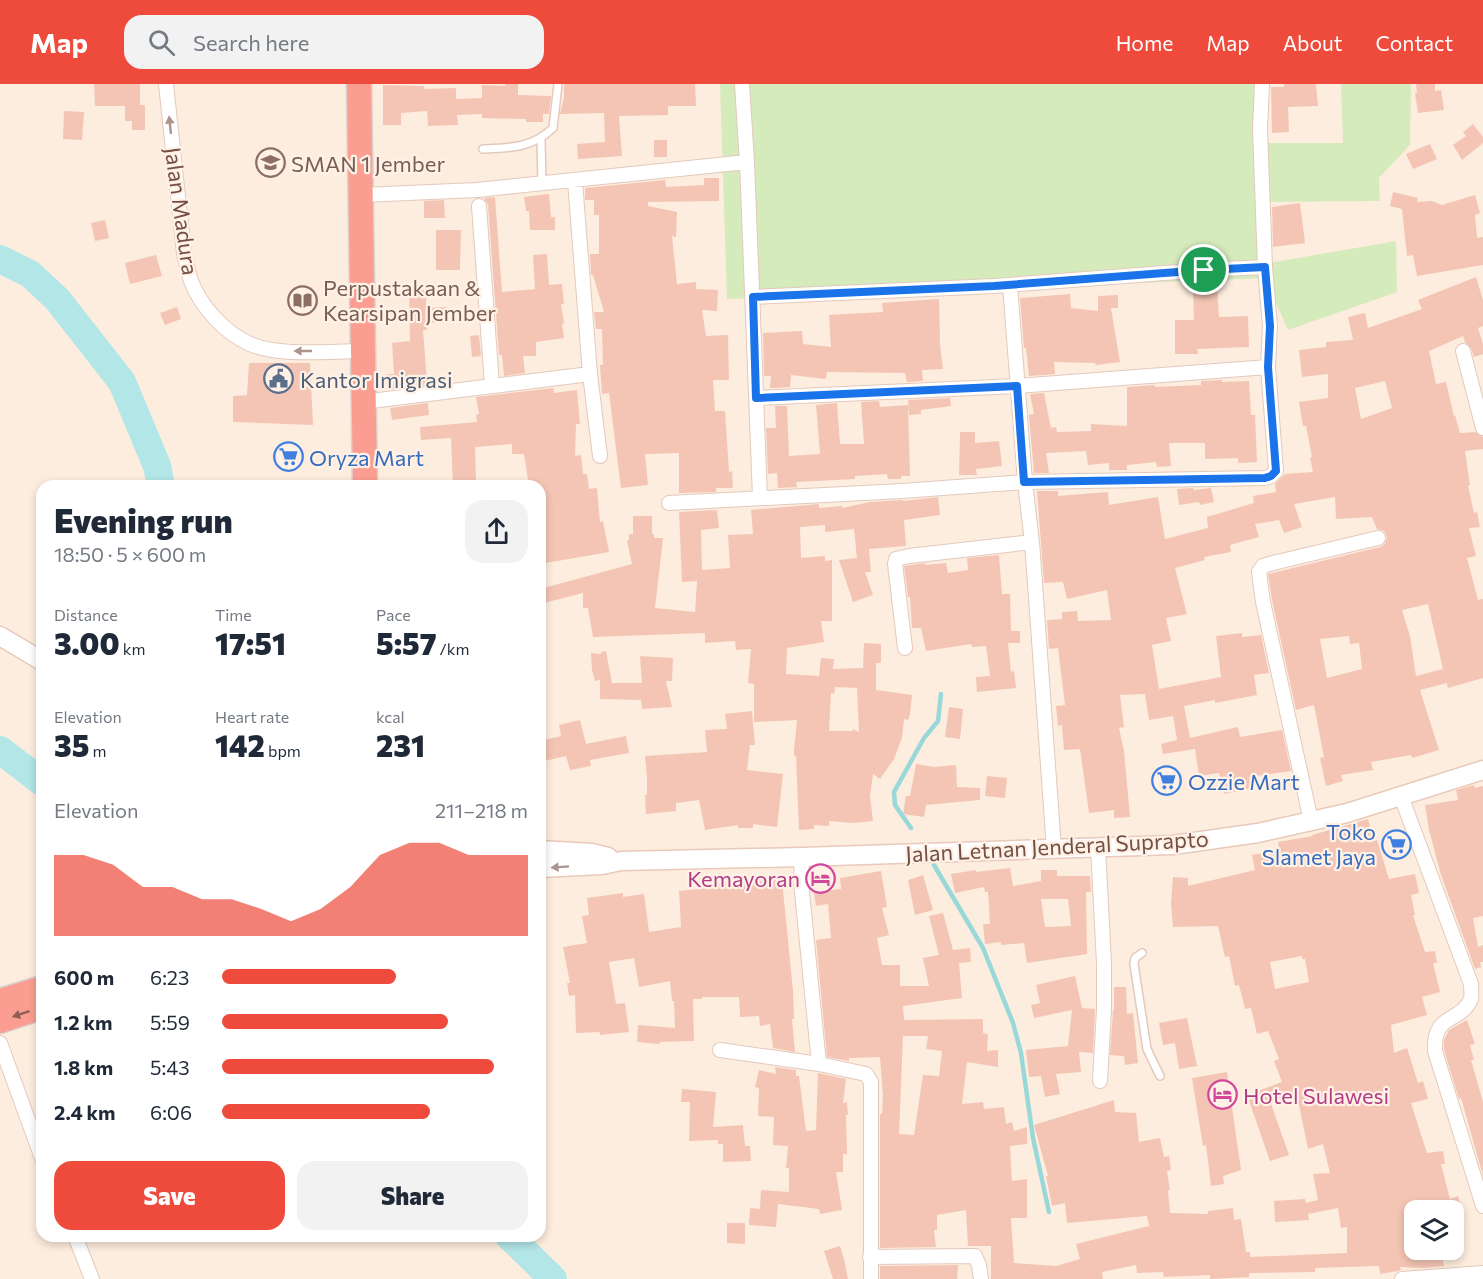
<!DOCTYPE html>
<meta charset="utf-8">
<style>
body{margin:0;font-family:Commissioner,sans-serif;background:#f2f2f3;color:#1f2937;height:100vh;display:flex;flex-direction:column;font-size:22px;white-space:nowrap}
*{box-sizing:border-box;margin:0}
p{font-size:20px;color:#747a83}
.icon{flex:none;width:33px;height:33px;fill:none;stroke:currentColor;stroke-width:2;stroke-linecap:round;stroke-linejoin:round}
.map{position:relative;flex:1;overflow:hidden}
.panel{position:absolute;left:36px;top:396px;width:510px;height:762px;display:flex;flex-direction:column;background:#fff;border-radius:18px;box-shadow:0 3px 9px #0003}
.panel>*{flex:none}
.tools{position:absolute;left:1404px;top:1116px;display:grid;gap:12px}
.tools a{display:grid;place-items:center;width:60px;height:60px;border-radius:12px;background:#fff;box-shadow:0 3px 9px #0003;font-size:30px}
.pin{position:absolute;display:grid;place-items:center;width:51px;height:51px;color:#fff;margin:-26px;border:3px solid #fff;border-radius:50%;box-shadow:0 2px 6px #0007}
.round{display:grid;place-items:center;flex:none;width:63px;height:63px;border-radius:18px;background:#f2f2f3}
.overview{display:flex;align-items:center;justify-content:space-between;height:102px;padding:0 18px}
h1{font-size:33px;font-weight:800;line-height:45px}
.figures{display:grid;grid-template-columns:repeat(3,1fr);gap:9px;height:102px;padding:6px 18px}
.figures div{display:grid;align-content:center}
.figures b{font-size:30px;font-weight:800}
.figures small{font-size:16px;font-weight:400}
.figures p{font-size:16px}
.chart{height:168px;padding:12px 18px}
.chart p{display:flex;justify-content:space-between}
.chart svg{width:100%;height:108px;margin-top:6px;fill:#ee4b3c;opacity:.7}
.cta{display:flex;gap:12px;margin-top:auto;padding:12px 18px}
.cta a{flex:1;height:69px;border-radius:18px;background:#ee4b3c;color:#fff;font-size:24px;font-weight:800;line-height:69px;text-align:center}
.cta a+a{background:#f2f2f3;color:#1f2937}
ul{padding:0 18px;list-style:none;font-size:20px}
li{display:grid;grid-template-columns:96px 72px 1fr;align-items:center;height:45px}
li i{height:15px;border-radius:8px;background:#ee4b3c}
header{display:flex;align-items:center;gap:36px;box-sizing:border-box;height:84px;padding:0 30px;background:#ee4b3c;color:#fff}
header strong{font-size:28px}
nav{display:flex;gap:33px;margin-inline-start:auto;font-size:21px}
.search{width:420px;height:54px;background:#f2f2f3;display:flex;align-items:center;gap:15px;box-sizing:border-box;padding:0 21px;border-radius:18px;color:#747a83;font-size:22px}
.map>svg:first-child{display:block}
.green{fill:#d5ebbc}
.lines{fill:none;stroke-linecap:round;stroke-linejoin:round}
.stream{stroke:#98d8d9;stroke-width:4.5}
.river{stroke:#b2e6e7;stroke-width:28}
.building{fill:#f4c5b4;fill-rule:evenodd}
.lane-casing{stroke:#e3c9bd;stroke-width:10}
.street-casing{stroke:#e3c9bd;stroke-width:16}
.secondary-casing{stroke:#e9c9b9;stroke-width:21}
.highway-casing{stroke:#dbd1cf;stroke-width:27}
.lane{stroke:#fff;stroke-width:7}
.street{stroke:#fff;stroke-width:14}
.secondary{stroke:#fff;stroke-width:18}
.highway{stroke:#fb9e91;stroke-width:24}
.oneway{fill:#ac958f}
.oneway2{fill:#8f5f54}
.route-casing{stroke:#fff;stroke-width:12}
.route{stroke:#1a73e8;stroke-width:8}
.labels{text-anchor:middle;dominant-baseline:central;stroke-width:4.5;stroke-linejoin:round;paint-order:stroke}
.education-label{font-size:22px;fill:#785e54;stroke:#fff1e5;text-anchor:start}
.street-label{font-size:22px;fill:#744f45;stroke:#fff1e5}
.service-label{font-size:22px;fill:#4e5e75;stroke:#fff1e5;text-anchor:start}
.shop-label{font-size:22px;fill:#366cbe;stroke:#fff1e5;text-anchor:start}
.hotel-label{font-size:22px;fill:#b23c85;stroke:#fff1e5;text-anchor:end}
</style>
<header>
<strong>Map</strong>
<div class="search"><svg class="icon" aria-label="search" viewBox="0 0 24 24"><circle cx="10" cy="10" r="6"/><path d="M15 15l6 6"/></svg>Search here</div>
<nav><a>Home</a><a>Map</a><a>About</a><a>Contact</a></nav>
</header>
<div class="map">
<svg width="1483" height="1195" viewBox="0 0 1483 1195">
<rect width="100%" height="100%" fill="#fdedde"/>
<path class="green" d="M720 0H1265L1268 59H1343L1341 0H1411L1410 61 1379 94 1380 117 1259 118 1269 179 1396 157 1397 208 1288 246 1265 194 727 215Z"/>
<g class="lines">
<path class="stream" d="M911 744 895 721 894 708 924 654 938 637 941 610
M934 781 983 864 1013 939 1021 969 1033 1054 1049 1128"/>
<path class="river" d="M0 175 30 190 57 215 122 298 157 382 161 402
M0 666 42 698
M509 1152 553 1195"/>
</g>
<path class="building" d="M94 0H140V21H145V46H132V37H125V22H95Z
M505 0H518V11L551 12 549 30H543V38H526V35L482 34V30L457 31 458 41 428 42 427 27 401 29V41H383V1L424 2V5L456 4V15L482 14V1L505 2Z
M564 0H695L696 22H668V31L619 32 622 72 578 75 577 60 605 58 604 29 560 30 564 13Z
M1284 0H1316L1318 22 1288 23 1289 48 1272 49 1271 3H1284Z
M1416 0H1435V7L1441 6 1444 26 1418 29 1415 9H1417Z
M64 27 84 28 82 56 63 55Z
M1473 40 1483 53V59L1462 76 1453 61 1466 52 1463 48Z
M654 56H667V73H654Z
M1430 60 1437 75 1413 85 1406 70Z
M704 94H719V117L648 118V122L677 128 676 153 672 152 677 200 696 198V205L718 206 717 227 702 226 706 252 728 251 729 296H713L715 327H725L729 388 732 387 733 404H716V408L679 409V369L645 370 648 401 621 404 609 309 602 310 600 281H603L602 245H596L594 228H604L593 191H591L590 170H599V131H594V116H585V104L665 96 666 103 704 101Z
M1393 108 1418 114 1417 118 1432 117 1442 121 1475 111 1480 129 1475 131 1477 154 1483 153V181L1417 192 1413 171 1407 172 1402 125 1390 122Z
M549 110 551 133H555V146H530L529 127H526L524 113Z
M495 113 502 208 535 205 533 171 547 170 549 201 562 200 564 220H561L564 239 562 240 564 254 536 258V272H523L525 289 504 292 502 271H499L488 121 484 114Z
M444 116 445 134H424V117Z
M1300 119 1305 159 1273 163 1272 123Z
M105 136 109 154 95 157 91 139Z
M436 146H461L460 186H436Z
M156 171 162 192 130 200 125 179Z
M1476 193 1483 216V242L1478 244 1483 260V270L1474 273 1471 264 1465 258 1463 252 1429 267 1436 300 1446 298 1454 332 1455 331 1460 349 1475 348 1483 353V365L1465 367 1470 401H1468L1474 429 1477 428 1480 443 1469 444 1476 472 1467 474 1478 516 1483 515V594L1448 604 1447 599 1420 606 1439 666 1412 674 1411 671 1371 678 1373 686 1341 691 1343 697 1326 702 1320 674 1324 673 1314 621 1296 626 1272 516 1268 490 1380 463 1385 460 1387 453 1384 447 1377 445 1372 433 1336 435 1335 413 1294 420 1302 443 1284 449 1279 436 1255 440 1259 453 1230 461 1231 468 1204 473 1205 476 1175 484 1187 530 1166 534 1171 557 1152 561 1159 605 1221 593 1216 552 1242 549V553L1261 551 1269 589 1254 591 1257 611 1215 619V616L1184 622 1190 654 1238 643 1240 653 1282 646 1291 687 1249 693 1252 704 1224 710 1219 689 1199 692 1195 665 1163 670 1161 660 1177 656 1173 632 1149 636 1145 610 1120 611 1124 643 1119 644 1124 667 1130 733 1114 734V726L1089 729 1080 665 1064 666 1062 641 1058 642 1056 622 1065 621 1058 564 1049 565 1047 536 1062 535V528L1077 527 1078 537 1111 536 1107 506 1067 515 1063 498 1044 499 1037 407H1058V412L1108 408 1109 421 1158 413 1165 455 1208 444 1207 433 1254 419 1253 412 1276 408 1275 400 1285 390 1313 388 1310 374 1312 373 1306 342H1303L1299 318 1328 314V290L1302 293 1299 266 1326 263V258L1353 256 1348 233 1365 229 1368 244 1422 225 1418 216ZM1385 297 1392 324 1361 335 1355 304ZM1428 520 1443 585 1416 592 1410 552 1402 526ZM1349 552 1350 560 1359 559 1362 585 1327 594 1320 555Z
M1193 199H1217L1219 233 1248 232 1249 263 1197 265 1198 270H1175V236H1194Z
M409 206H426V224L447 223 448 238 426 239 427 246H423L427 299H425V301L388 306 386 290H394L392 259 410 257Z
M1070 210 1071 224 1098 227V212L1118 211V224H1111L1120 278 1096 281 1095 279 1054 278 1055 290 1029 292 1026 264H1024L1020 214Z
M939 215 940 261 943 285 922 286 923 297 907 298 905 289 827 288 826 295 791 291 790 303 774 304H770L771 292H764L763 249 802 247 803 260 831 263 829 231 883 228 882 219Z
M177 223 181 235 165 241 160 229Z
M479 251 481 272 472 273 470 252Z
M249 279H310L313 341 233 338V312L247 311Z
M1222 296V298L1249 297 1251 331H1255L1257 378 1238 379V374L1205 375V359H1169L1171 382 1157 383 1156 378 1127 381V386H1109V379L1088 381 1086 367 1046 369 1049 389H1034L1029 331 1034 330 1030 310 1044 309 1051 344 1056 343 1057 348 1091 347V340L1127 342V303L1155 301V303L1201 301V297Z
M553 304 554 309 577 306 580 340H576L575 372 581 371 583 390H587L589 405 597 404 600 438 603 437 609 468 540 480V402H529L524 370H512V360L475 363 476 402H453L451 354 421 356 420 343 477 338 476 331 479 330 476 313Z
M950 314 951 322 921 326V330L909 331 908 316Z
M879 317 880 323 908 321 910 392H901V395H888L887 390 855 392V395L796 398 797 403 778 404 777 389 768 390 766 344H776L775 322H787L789 372 820 370 816 321 837 319 840 360H864L861 318Z
M428 319 429 331 392 336 390 324Z
M960 348H975V359L999 357 1002 382 976 385 977 391H959Z
M1193 404 1194 406 1211 404 1214 418 1200 421 1199 418 1179 421 1177 405Z
M938 413 940 431 904 436 906 462 869 465 871 488H865L873 511 853 518 839 476 857 474 854 445 825 448V441L800 443 801 474 825 472V477L832 476V537H821L824 558 787 564 786 590 819 592 821 574 834 575 833 585 863 584 864 559 881 560V579H876V606L912 611 910 630 908 636 904 635 902 654 894 675 880 695 873 690 870 712 873 737 853 739 829 737V742L814 741V745L799 746 796 672H794V666L797 636 754 638V600L748 599 751 565 736 566 735 557 705 559V549L593 553 588 524H583V509L540 520V505L632 480 627 457 629 456V450H633V432H652V450H654V454H663L655 524 695 528 697 497 682 498 679 428 717 426 719 444 701 446 702 486 730 484 728 451 753 450 751 426 819 420V424L842 422V424L870 418 903 416V417ZM835 603 857 604 859 648 853 645 852 647H829L831 609 834 610Z
M999 471 1002 510H1010L1011 547H1020V559H1008L1011 588 1014 587 1016 604 977 608 976 593 990 592 986 562 972 563 971 560 926 567 921 544H912L910 513H908L904 482 925 479V481L946 479 948 489 968 486 967 474Z
M606 567 612 599H642L640 572 673 574 672 597H666L672 623 642 625 641 616 600 615V596L595 597 592 586 591 569 601 570V568Z
M949 623 963 625 960 655 945 653Z
M752 627 755 661H750L747 686 783 690 777 743 753 740V744H738V741L705 746 699 716 676 719V727L646 730 645 711H647V693L645 672 707 668 705 646 727 645 725 630Z
M580 636 586 660 626 652 629 669 590 676 591 682 570 686 566 672 540 678V657L561 652 559 641Z
M916 680 934 683 956 681 957 703 980 704V716L926 721 924 733 903 730 906 712H910Z
M987 692 1007 694 1005 714 985 712Z
M1474 701 1475 704 1483 702V832L1473 834 1478 863 1483 861V878H1480L1481 883 1475 885 1441 791 1429 746 1425 721 1458 716 1456 706Z
M1368 735 1374 757 1377 756 1389 795 1415 790 1419 809 1411 811 1415 831H1413L1425 868 1435 867 1437 879H1433L1440 908 1422 913 1427 931 1391 941 1394 969 1407 964 1418 999 1423 997 1428 1015 1411 1019 1427 1069 1443 1067 1445 1080H1441L1450 1115 1458 1112 1462 1126H1414V1166H1441L1444 1182 1425 1184 1400 1183 1401 1186 1398 1187 1380 1190 1379 1182 1315 1184V1188L1249 1189V1193L1210 1195V1191L1164 1193 1163 1188 1137 1189 1136 1181 1102 1188 1103 1195H991V1162H968L966 1126 937 1131V1146H934L936 1163 880 1164V1030H882L883 1012 880 973 849 974V977L827 973 816 856 831 854 828 820 816 822 814 808 841 805 840 794 881 787 887 823 882 824 889 851 877 854 882 881H900V902H929L923 874 939 871 929 832 943 829 953 866 970 864 971 878 959 879 962 914 903 922 904 936 983 935V949L988 950 987 967 998 966V983L967 978 962 1020 983 1018 984 1025 1004 1023 1006 1040 1012 1038 1014 1047 1027 1043V1060L1010 1062 1012 1097 1027 1095V1134H1011L1014 1179 1056 1182 1080 1175 1076 1160 1149 1142 1147 1132 1067 1139 1065 1119 1052 1122 1046 1092H1048L1034 1041 1114 1016 1115 1028 1136 1029 1139 1058 1160 1054 1164 1073 1169 1072 1171 1086 1167 1087 1170 1106H1168L1170 1129 1208 1130V1127L1233 1124 1234 1136 1241 1135 1246 1168H1250V1173L1347 1169V1143L1341 1144 1338 1124 1308 1130 1309 1136 1275 1138 1274 1117 1305 1115 1306 1119 1318 1116 1313 1090 1330 1089 1323 1060 1308 1065 1297 1011 1270 1017 1289 1071 1270 1077 1247 1011 1282 998 1274 977 1279 975 1268 947 1257 950 1251 924 1245 925 1239 901 1235 902 1229 872 1225 873 1218 842 1173 843 1171 819 1173 793 1188 794V802L1255 786 1252 771 1279 766 1278 758 1313 752 1312 751ZM1302 872V875H1305L1309 898 1275 905 1270 878ZM903 952H928L926 965 942 967 939 992 923 991 914 1051 899 1050Z
M1010 784 1013 802 1041 797V786H1057V792H1090L1091 808H1086L1087 870 1027 879 1024 859 1001 861V858L985 860 983 840H990L988 808H985L984 803 955 809 951 790 976 786V788ZM1041 815H1068L1071 842 1045 843Z
M923 791 933 826 915 831 908 796Z
M782 796 793 907 794 935H792L795 968 773 964 770 940 760 942 759 932 740 933 739 913H702V915H693L694 957 660 958 659 960 637 958 638 941 675 944 674 917H672L670 897 639 903 634 874 609 878 616 920 625 919 629 948 600 951V948L576 949 575 911 569 912 567 899H570L563 863 587 859 582 832 589 831 587 814 623 809V813L644 810 649 848 681 843 679 807 700 805 699 799 716 797 717 800Z
M1075 892 1082 924 1095 925 1093 969 1079 968 1081 988 1056 990 1060 1010 1045 1013 1041 992 1029 993 1026 966 1068 962 1072 926 1034 934 1031 921 1040 919 1036 901Z
M1114 903H1126L1127 930 1133 929 1138 979 1125 981 1124 972 1110 971 1113 926H1114Z
M1187 934 1197 982 1179 985 1175 959 1163 961 1159 939Z
M1467 936 1475 960 1470 961 1474 976H1471L1483 1018V1092L1461 1014 1459 1015 1444 966V956L1449 946Z
M775 983 796 986V992H799L806 1047 816 1046 818 989 846 995 843 1019 847 1018 848 1031H846L847 1070H843V1088H836L842 1126 820 1130 819 1125 778 1120 776 1143 749 1141 750 1124 760 1125 761 1106 789 1108V1084H786L788 1062 773 1061 774 1033 758 1032 759 1004 755 1003 759 986 776 990Z
M1227 988 1241 1086 1223 1092 1224 1100 1211 1102 1206 1061 1203 1062 1192 994Z
M682 1005 716 1008 713 1043 743 1041 745 1062H750L751 1077 723 1078V1060H718V1056L689 1057 690 1018H681Z
M727 1139H745V1160L727 1159Z
M840 1162 844 1175 848 1195H833L824 1167Z
M958 1181 957 1195H880V1182Z"/>
<g class="lines">
<defs>
<path id="lane" d="M541 56 542 100
M483 65C510 64 532 64 553 44L558 0
M1142 869 1135 874 1134 880 1147 965 1160 992"/>
<path id="street" d="M166 0 184 169C186 178 188 188 191 197 201 223 225 249 250 260 281 273 329 267 362 267
M742 0 747 78 760 414
M1262 0 1260 45 1265 183
M575 97 590 290 600 372
M362 111 477 106 747 78
M479 122 492 301
M1010 201 1025 398 1032 458 1054 765
M1463 267 1483 344
M756 314 1017 302 1268 283
M363 318 590 290
M669 419 902 407 1025 398 1265 394 1271 392 1276 387 1268 283 1270 242 1265 183 1204 186 994 202 753 213
M905 564 895 480 896 475 909 472 1032 458
M1401 712 1471 900C1471 905 1472 911 1471 915 1460 940 1433 928 1435 967L1483 1122
M1311 737 1263 518 1259 488 1263 482 1273 479 1378 454
M1098 763 1104 880V925L1100 997
M802 773 801 798 819 980 866 990 871 998V1195
M0 959 42 1074
M720 966 819 980
M75 1152 92 1195
M870 1173 975 1172 979 1181 981 1195
M1402 1195 1483 1189"/>
<path id="secondary" d="M0 552 42 577
M540 766 592 769 608 773
M540 784 602 781 621 777 802 773 1173 761 1258 749 1347 729 1483 686"/>
<path id="highway" d="M359 0 365 402
M0 917 42 904
M0 937 42 923"/>
</defs>
<use href="#lane" class="lane-casing"/>
<use href="#street" class="street-casing"/>
<use href="#secondary" class="secondary-casing"/>
<use href="#highway" class="highway-casing"/>
<use href="#lane" class="lane"/>
<use href="#street" class="street"/>
<use href="#secondary" class="secondary"/>
<use href="#highway" class="highway"/>
</g>
<defs><path id="oneway-solid" d="M-6-.8H1V-3.2L6.5 0L1 3.2V.8H-6Z" transform="scale(1.5)"/></defs>
<g class="oneway">
<use href="#oneway-solid" transform="translate(170 41) rotate(-96)"/>
<use href="#oneway-solid" transform="translate(303 267) rotate(180)"/>
<use href="#oneway-solid" transform="translate(560 783) rotate(176)"/>
</g>
<use class="oneway2" href="#oneway-solid" transform="translate(21 930) rotate(162)"/>
<g class="lines">
<defs>
<path id="route" d="M1265 183 1270 242 1268 283 1276 387 1271 392 1265 394 1024 398 1017 302 756 314 753 213 994 202 1204 186Z"/>
</defs>
<use href="#route" class="route-casing"/>
<use href="#route" class="route"/>
</g>
<defs>
<symbol id="school-ring" viewBox="-11 -11 22 22"><circle r="9.5" fill="#fff1e5" stroke="#8d6e63" stroke-width="1.5"/><path d="M0-5L7-2L0 1L-7-2ZM-4 1L0 2.5L4 1V4Q0 6-4 4Z" fill="#8d6e63"/></symbol>
<symbol id="library-ring" viewBox="-11 -11 22 22"><circle r="9.5" fill="#fff1e5" stroke="#8d6e63" stroke-width="1.5"/><path d="M-6-4Q-3-5.5-.7-3.5V5Q-3 3-6 4ZM6-4Q3-5.5 .7-3.5V5Q3 3 6 4Z" fill="#8d6e63"/></symbol>
<symbol id="civic-ring" viewBox="-11 -11 22 22"><circle r="9.5" fill="#fff1e5" stroke="#5c6f8a" stroke-width="1.5"/><path d="M-.6-6.5H3V-4.5H.6V-3L4-1V1h2V6H-6V1h2V-1L-.6-3ZM-1.2 2.5V6h2.4V2.5Z" fill="#5c6f8a"/></symbol>
<symbol id="supermarket-ring" viewBox="-11 -11 22 22"><circle r="9.5" fill="#fff1e5" stroke="#3f7fe0" stroke-width="1.5"/><path d="M-6-5.5h2.5l.6 2H6L4.5 2H-2.5L-4.4-4H-6ZM-1.5 3.2a1.3 1.3 0 1 0 .1 0ZM3 3.2a1.3 1.3 0 1 0 .1 0Z" fill="#3f7fe0"/></symbol>
<symbol id="hotel-ring" viewBox="-11 -11 22 22"><circle r="9.5" fill="#fff1e5" stroke="#d1479c" stroke-width="1.5"/><path d="M-6-4.5h1.5V1H6V5H4.5V3h-9V5H-6ZM-4 0a1.8 1.8 0 1 1 3.6 0ZM.5 0V-2.5h3Q6-2.5 6 0Z" fill="#d1479c"/></symbol>
</defs>
<g fill-rule="evenodd">
<use href="#school-ring" x="254" y="62" width="33" height="33"/>
<use href="#library-ring" x="286" y="200" width="33" height="33"/>
<use href="#civic-ring" x="262" y="278" width="33" height="33"/>
<use href="#supermarket-ring" x="272" y="356" width="33" height="33"/>
<use href="#supermarket-ring" x="1150" y="680" width="33" height="33"/>
<use href="#supermarket-ring" x="1380" y="744" width="33" height="33"/>
<use href="#hotel-ring" x="804" y="778" width="33" height="33"/>
<use href="#hotel-ring" x="1206" y="994" width="33" height="33"/>
</g>
<g class="labels">
<g class="education-label">
<text x="291" y="79">SMAN 1 Jember</text>
<text x="323" y="203">Perpustakaan &amp;<tspan x="323" dy="25">Kearsipan Jember</tspan></text>
</g>
<g class="street-label">
<text transform="translate(182 127) rotate(82)">Jalan Madura</text>
<text transform="translate(1057 762) rotate(-3)">Jalan Letnan Jenderal Suprapto</text>
</g>
<g class="service-label">
<text x="300" y="295">Kantor Imigrasi</text>
</g>
<g class="shop-label">
<text x="309" y="373">Oryza Mart</text>
<text x="1188" y="697">Ozzie Mart</text>
<text x="1376" y="747" text-anchor="end">Toko<tspan x="1376" dy="25">Slamet Jaya</tspan></text>
</g>
<g class="hotel-label">
<text x="800" y="794">Kemayoran</text>
<text x="1243" y="1011" text-anchor="start">Hotel Sulawesi</text>
</g>
</g>
</svg>
<div class="tools">
<a><svg class="icon" aria-label="layers" viewBox="0 0 24 24"><path d="M12 4l9 5-9 5-9-5zM3 14l9 5 9-5"/></svg></a>
</div>
<div class="pin" style="left:1204px;top:186px;background:#1e9e55"><svg class="icon" aria-label="arrive" viewBox="0 0 24 24"><path d="M6 21V4h12l-3 4 3 4H6"/></svg></div>
<section class="panel">
<div class="overview"><div><h1>Evening run</h1><p>18:50 · 5 × 600 m</p></div><a class="round"><svg class="icon" aria-label="share" viewBox="0 0 24 24"><path d="M12 15V3M7 8l5-5 5 5M5 13v7h14v-7"/></svg></a></div>
<div class="figures">
<div><p>Distance</p><b>3.00<small> km</small></b></div>
<div><p>Time</p><b>17:51</b></div>
<div><p>Pace</p><b>5:57<small> /km</small></b></div>
</div>
<div class="figures">
<div><p>Elevation</p><b>35<small> m</small></b></div>
<div><p>Heart rate</p><b>142<small> bpm</small></b></div>
<div><p>kcal</p><b>231</b></div>
</div>
<div class="chart"><p><span>Elevation</span>211–218 m</p>
<svg viewBox="0 0 160 44" preserveAspectRatio="none"><path d="M0 44V11L10 11L20 15L30 24L40 24L50 29L60 29L70 33L80 38L90 33L100 24L110 11L120 6L130 6L140 11L150 11L160 11V44z"/></svg>
</div>
<ul>
<li><b>600 m</b>6:23<i style="width:57%"></i></li>
<li><b>1.2 km</b>5:59<i style="width:74%"></i></li>
<li><b>1.8 km</b>5:43<i style="width:89%"></i></li>
<li><b>2.4 km</b>6:06<i style="width:68%"></i></li>
</ul>
<div class="cta"><a>Save</a><a>Share</a></div>
</section>
</div>
